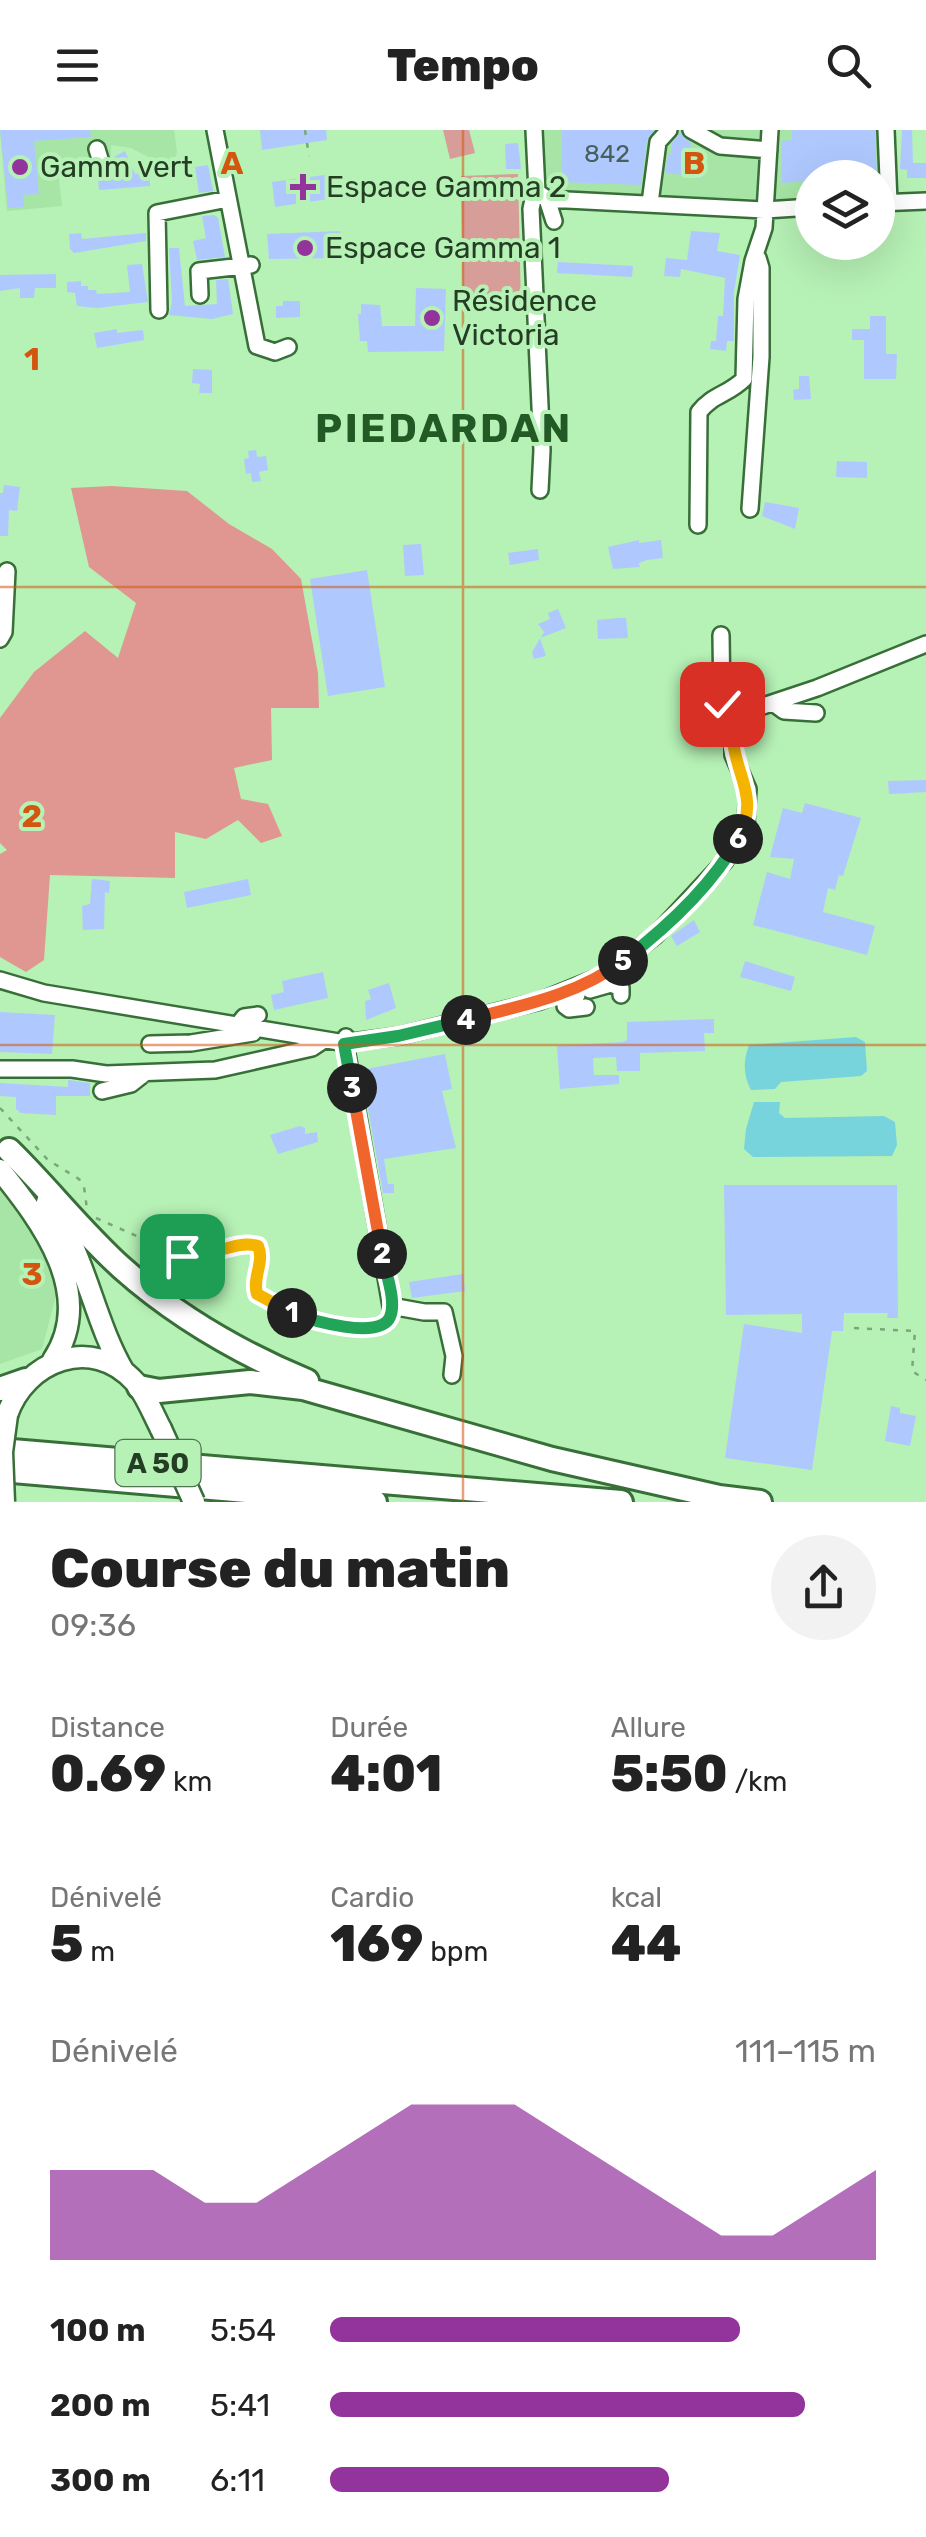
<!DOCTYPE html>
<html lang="fr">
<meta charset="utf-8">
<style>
body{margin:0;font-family:Rubik,sans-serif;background:#f2f2f2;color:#222;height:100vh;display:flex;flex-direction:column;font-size:38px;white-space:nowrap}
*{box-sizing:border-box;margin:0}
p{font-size:32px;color:#767676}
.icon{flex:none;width:55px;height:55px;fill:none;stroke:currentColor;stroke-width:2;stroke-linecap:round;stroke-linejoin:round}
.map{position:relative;height:1372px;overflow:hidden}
.drawer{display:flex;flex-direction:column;background:#fff;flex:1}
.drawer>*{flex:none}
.tools{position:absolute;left:795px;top:30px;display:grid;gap:20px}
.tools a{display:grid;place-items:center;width:100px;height:100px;border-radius:50%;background:#fff;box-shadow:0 10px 40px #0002;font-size:50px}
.pin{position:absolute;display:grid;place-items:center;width:85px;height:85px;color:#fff;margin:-42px;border-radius:20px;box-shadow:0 5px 15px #0006}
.km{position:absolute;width:50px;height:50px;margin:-25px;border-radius:50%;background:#222;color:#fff;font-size:28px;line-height:50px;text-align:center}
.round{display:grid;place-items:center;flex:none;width:105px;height:105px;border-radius:52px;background:#f2f2f2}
.summary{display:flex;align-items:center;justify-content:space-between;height:170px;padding:0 50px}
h1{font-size:55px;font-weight:800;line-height:75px}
.metrics{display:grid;grid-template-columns:repeat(3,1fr);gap:15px;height:170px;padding:10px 50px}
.metrics div{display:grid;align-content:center}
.metrics b{font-size:50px;font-weight:800}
.metrics small{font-size:28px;font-weight:400}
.metrics p{font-size:28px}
.chart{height:280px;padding:20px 50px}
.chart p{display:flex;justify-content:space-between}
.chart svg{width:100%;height:180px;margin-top:10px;fill:#93339c;opacity:.7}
ul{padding:0 50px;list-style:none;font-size:32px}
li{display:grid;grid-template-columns:160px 120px 1fr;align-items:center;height:75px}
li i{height:25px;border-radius:12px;background:#93339c}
header{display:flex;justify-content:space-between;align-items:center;height:130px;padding:0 50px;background:#fff;font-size:45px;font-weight:800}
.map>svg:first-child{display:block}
.built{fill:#a6e5a5}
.green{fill:#d79d98}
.forest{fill:#e09791}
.water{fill:#77d4dd}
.building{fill:#afc9ff}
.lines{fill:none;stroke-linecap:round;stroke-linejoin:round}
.minor-casing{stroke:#386f39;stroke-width:20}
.major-casing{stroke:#386f39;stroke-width:25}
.highway-casing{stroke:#386f39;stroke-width:28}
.path{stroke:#7aa679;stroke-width:2.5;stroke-dasharray:5 8;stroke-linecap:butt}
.minor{stroke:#fff;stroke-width:15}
.major{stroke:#fff;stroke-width:20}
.highway{stroke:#fff;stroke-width:22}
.major-bridge-casing{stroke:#386f39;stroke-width:25;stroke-linecap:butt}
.major-bridge{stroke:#fff;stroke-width:20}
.split-1-casing{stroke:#fff;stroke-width:20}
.split-2-casing{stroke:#fff;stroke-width:20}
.split-3-casing{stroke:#fff;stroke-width:20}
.split-4-casing{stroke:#fff;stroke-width:20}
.split-5-casing{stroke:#fff;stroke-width:20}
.split-6-casing{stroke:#fff;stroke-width:20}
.split-7-casing{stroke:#fff;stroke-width:20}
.split-1{stroke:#f5b400;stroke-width:12}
.split-2{stroke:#22a559;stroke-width:12}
.split-3{stroke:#f0652b;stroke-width:12}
.split-4{stroke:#22a559;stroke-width:12}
.split-5{stroke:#f0652b;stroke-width:12}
.split-6{stroke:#22a559;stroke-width:12}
.split-7{stroke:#f5b400;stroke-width:12}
.grid{fill:none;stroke:#d4560e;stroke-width:2.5;stroke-opacity:0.55}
.poi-dot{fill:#93339c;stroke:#b6f1b5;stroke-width:4}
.labels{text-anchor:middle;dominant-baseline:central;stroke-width:8;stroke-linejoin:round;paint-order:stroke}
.number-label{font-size:25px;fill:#48605c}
.shield{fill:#b6f1b5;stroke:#507350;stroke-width:2.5}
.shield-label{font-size:28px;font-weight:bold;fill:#253d25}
.poi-label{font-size:30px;fill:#253d25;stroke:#b6f1b5;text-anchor:start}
.district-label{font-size:40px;font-weight:bold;letter-spacing:2.5px;fill:#225924;stroke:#b6f1b5}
.grid-label{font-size:32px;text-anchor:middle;font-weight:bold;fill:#d4560e;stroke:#b6f1b5;stroke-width:8;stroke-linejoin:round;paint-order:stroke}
</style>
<header><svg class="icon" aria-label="menu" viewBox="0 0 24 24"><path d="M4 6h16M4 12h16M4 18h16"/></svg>Tempo<svg class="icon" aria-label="search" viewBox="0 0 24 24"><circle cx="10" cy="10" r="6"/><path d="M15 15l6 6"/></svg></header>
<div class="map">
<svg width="926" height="1372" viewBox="0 0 926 1372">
<rect width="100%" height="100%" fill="#b6f1b5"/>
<path class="built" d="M0 0H174L177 22 175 28 170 30 150 28 131 18 111 15V27L57 31 62 76 7 81Z
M542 0H879L883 66H878V48H812V71L555 62 543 50Z
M0 1058 43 1118 58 1158 42 1219 0 1234Z"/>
<path class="green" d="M443 0H469L475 23 450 29Z
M518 44 521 177 463 178 461 46Z"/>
<path class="forest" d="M111 356 187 361 229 394 272 419 301 449 318 543 319 578H271L272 630 234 638 241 669 268 674 282 706 261 713 238 690 206 709 175 702V748L50 745 44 830 26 842 0 827V724L7 720 0 713V588L34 542 85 501 118 528 136 473 89 437 71 358Z"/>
<path class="water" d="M856 907 865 912 867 941 861 946 781 952 775 959 751 960C743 945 743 931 749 915Z
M754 972H780L779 983 785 988 884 986 895 992 897 1015 892 1026 753 1027 744 1019 746 999Z"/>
<path class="building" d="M0 0H90L91 7 34 11 39 64 23 65 24 77 8 78Z
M260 0H326L327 10 262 20Z
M562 0H654L647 11 641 55 561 52Z
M792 0H875L877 47 812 48V51L782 53 781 11 792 10Z
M902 0H912L913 33H926V48H907V40L900 39Z
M680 2 691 13 690 26 706 27 704 47 665 43 668 24H671L672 13Z
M518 13 521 39H506L505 14Z
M125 21 135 44 149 42 150 56 99 60 97 40 117 33 114 27Z
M208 35 213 61 199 63 195 37Z
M332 44 335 68 275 77 272 52Z
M214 85 218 88 225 127 197 130 193 111 206 108 202 86Z
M340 101 342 128 269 129 267 104Z
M691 101 720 103 717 121 740 125 734 162V211H727L726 221 710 219 711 211H716L718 186H723L725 148 681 139 680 147 664 146 666 128 687 130Z
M81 103 82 109 146 103V111L74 123 70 119 69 104Z
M169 118H179L185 176 217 174 216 150 228 149 233 184 212 189 169 185 172 172Z
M558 132 633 136 632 147 557 143Z
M142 134 148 172 97 178 77 176 75 163 67 162V152L81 151V156H88V160H96L97 164 130 162 127 135Z
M56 144V158H35L34 168H20V158L0 161V145Z
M416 158 446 159 444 221 368 222 367 211H360L358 184H361V174L380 175 382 196H415Z
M283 171H300V187L276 188V176H283Z
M870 186H886V224H897L896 249H864V210H852V199H870Z
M117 199V203L143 200 144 210 97 218 94 203Z
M193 239 212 240V263H199L200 254 192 253Z
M799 246H809L811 269 794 270 793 260 799 259Z
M256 320 257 327 266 326 268 340 259 342 261 351 252 352 251 343 246 344 244 329 249 328 248 321Z
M837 331 867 332V348L836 347Z
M4 355 20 357 17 381 9 380 8 406H0V363H3Z
M765 372 799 378 795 399 762 386Z
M639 410V413L661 410 663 428 647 430 639 433 640 437 613 439 608 417Z
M421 414 424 445 405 446 403 415Z
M538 419 539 430 510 435 508 423Z
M367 440 385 557 328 566 310 449Z
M558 479 566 498 540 508 546 526 534 529 532 522 544 502 538 494 550 489 548 483Z
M619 488H626L628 508 598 509 597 490Z
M926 650V662L889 664 888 651Z
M805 673 861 688 843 746 839 745 835 760 828 758 823 782 875 796 867 825 753 795 767 742 790 749 794 729 770 727 783 678 802 683Z
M92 749 110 751 109 763 105 762 104 799 83 800 82 776 90 774Z
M248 749 251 765 187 778 184 762Z
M694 790 700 802 677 816 671 806Z
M745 831 795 847 791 861 740 847Z
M323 842 328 868 274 880 271 865 284 862 282 851Z
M389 853 396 878 366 890 365 871 371 869 368 860Z
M0 882 55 885 52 924 0 922Z
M714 889V903H704L705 921 640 923V941H617L616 927 593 928 594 945H619V954L560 959 557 916 623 912 627 910V892Z
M445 924 452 959 442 961 456 1018 384 1029 388 1054H394V1063H383L361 940Z
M68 950 90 953V966H56V985L21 983 16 979V967L0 966V953L68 957Z
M300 996 305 998V1004L317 1002 318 1012 278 1024 270 1005Z
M724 1055H897L898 1188H887L888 1183H844L843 1201H832L812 1340 725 1328 744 1194 802 1203V1184L726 1185Z
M463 1144 465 1161 412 1168 409 1152Z
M891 1276 900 1278V1283L916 1286 910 1316 885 1311Z"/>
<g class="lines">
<defs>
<path id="minor" d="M215 0 257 216 275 222 288 217
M534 0 537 62 547 69 765 80 812 77
M691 0 720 16 769 20
M886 0 889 72
M97 19 100 29
M536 55 531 79 542 320 540 360
M547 69 554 91
M650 73 658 12 669 0
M878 73 926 71
M200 165 199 141 251 135
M159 180 157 83 228 69
M750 379 761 227V138L758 128
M698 395 699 282C713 264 728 265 744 249L746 169 753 131 764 98 770 0
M721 505 722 574 728 584 741 593
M0 509 4 502 7 441
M773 573 784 581 816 583
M0 850 44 863 345 913 399 906 540 871 604 845 656 805 725 731 746 693 748 659 733 625V603L751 580 817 558 926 514
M574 857 577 865 565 876 569 879 586 877
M590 860 611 854 621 858V865
M237 896 244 887 258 885
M346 907 345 913 391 1176 424 1182H444L454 1226 452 1245
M150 914 191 913 253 903
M0 939H72L106 944 215 940 312 918 324 910
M102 961 131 954 145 943"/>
<path id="major" d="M0 1040C41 1091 97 1164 53 1230
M47 1072C86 1123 92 1187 124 1242
M7 1285C25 1231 92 1204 135 1252 146 1265 153 1284 161 1299"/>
<path id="highway" d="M9 1020C48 1058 81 1101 122 1138 176 1186 240 1223 307 1251
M139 1257 159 1261 250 1252 303 1258 552 1329 719 1367 760 1372
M0 1259 26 1250
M0 1320 621 1372
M0 1340 375 1372"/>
</defs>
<use href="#minor" class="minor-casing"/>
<use href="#major" class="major-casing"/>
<use href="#highway" class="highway-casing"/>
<path class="path" d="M305 0 309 26
M0 978 48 1030 79 1049 84 1057 87 1079
M96 1088 182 1126C209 1130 233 1109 258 1116 265 1131 252 1147 257 1164 283 1180 367 1218 390 1187
M854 1198 915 1201 912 1241 926 1250"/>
<use href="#minor" class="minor"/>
<use href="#major" class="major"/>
<use href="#highway" class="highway"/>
<defs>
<path id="major-bridge" d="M161 1299 194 1372
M4 1372 2 1322 7 1285"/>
</defs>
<use href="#major-bridge" class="major-bridge-casing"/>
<use href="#major-bridge" class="major-bridge"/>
</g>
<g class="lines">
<defs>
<path id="split-1" d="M182 1126C209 1130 233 1109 258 1116 265 1132 252 1147 257 1164L292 1183"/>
<path id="split-2" d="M292 1183C310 1190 380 1211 390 1187 397 1171 385 1141 382 1124"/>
<path id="split-3" d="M352 958 382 1124"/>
<path id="split-4" d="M352 958 344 914 398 906 466 890"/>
<path id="split-5" d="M466 890C520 876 578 865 623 831"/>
<path id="split-6" d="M623 831C666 798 711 757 738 709"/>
<path id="split-7" d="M722 574 728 584 740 593 732 603C734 645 761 666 738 709"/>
</defs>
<use href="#split-1" class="split-1-casing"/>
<use href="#split-2" class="split-2-casing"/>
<use href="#split-3" class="split-3-casing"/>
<use href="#split-4" class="split-4-casing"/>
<use href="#split-5" class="split-5-casing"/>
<use href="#split-6" class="split-6-casing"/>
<use href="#split-7" class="split-7-casing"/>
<use href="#split-1" class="split-1"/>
<use href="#split-2" class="split-2"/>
<use href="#split-3" class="split-3"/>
<use href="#split-4" class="split-4"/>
<use href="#split-5" class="split-5"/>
<use href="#split-6" class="split-6"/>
<use href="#split-7" class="split-7"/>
</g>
<path class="grid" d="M463 0V1372M0 457H926M0 915H926"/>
<g class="poi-dot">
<circle cx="20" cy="37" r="10"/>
<path d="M298 42h10v10h10v10h-10v10h-10v-10h-10v-10h10z"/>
<circle cx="305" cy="118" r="10"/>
<circle cx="432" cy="188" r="10"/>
</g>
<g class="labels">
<g class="number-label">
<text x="607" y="23">842</text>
</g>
<rect class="shield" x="115.5" y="1310" width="85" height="46" rx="8"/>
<g class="shield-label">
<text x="158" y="1333">A 50</text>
</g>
<g class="poi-label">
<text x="40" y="37">Gamm vert</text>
<text x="326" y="57">Espace Gamma 2</text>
<text x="325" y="118">Espace Gamma 1</text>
<text x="452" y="171">Résidence<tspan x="452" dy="34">Victoria</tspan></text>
</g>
<g class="district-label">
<text x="444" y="298">PIEDARDAN</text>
</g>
</g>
<g class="grid-label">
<text x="232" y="44">A</text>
<text x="694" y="44">B</text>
<text x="32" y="240">1</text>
<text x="32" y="697">2</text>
<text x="32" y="1155">3</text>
</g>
</svg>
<div class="tools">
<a><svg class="icon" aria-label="layers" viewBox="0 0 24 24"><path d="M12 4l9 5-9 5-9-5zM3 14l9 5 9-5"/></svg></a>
</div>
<div class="pin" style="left:182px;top:1126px;background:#1e9e55"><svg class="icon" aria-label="arrive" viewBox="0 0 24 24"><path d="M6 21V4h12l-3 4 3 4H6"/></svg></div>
<div class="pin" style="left:722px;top:574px;background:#d93025"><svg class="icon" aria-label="check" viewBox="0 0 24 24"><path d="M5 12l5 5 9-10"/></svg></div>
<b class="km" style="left:292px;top:1183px">1</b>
<b class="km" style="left:382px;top:1124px">2</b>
<b class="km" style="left:352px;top:958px">3</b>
<b class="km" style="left:466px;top:890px">4</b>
<b class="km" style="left:623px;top:831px">5</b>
<b class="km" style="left:738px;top:709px">6</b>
</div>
<section class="drawer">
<div class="summary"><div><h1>Course du matin</h1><p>09:36</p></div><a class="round"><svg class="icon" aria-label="share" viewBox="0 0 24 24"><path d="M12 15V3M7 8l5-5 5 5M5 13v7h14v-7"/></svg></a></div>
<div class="metrics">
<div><p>Distance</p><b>0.69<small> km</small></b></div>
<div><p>Durée</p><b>4:01</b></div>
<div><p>Allure</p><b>5:50<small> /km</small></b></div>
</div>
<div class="metrics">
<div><p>Dénivelé</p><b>5<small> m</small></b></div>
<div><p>Cardio</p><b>169<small> bpm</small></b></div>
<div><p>kcal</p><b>44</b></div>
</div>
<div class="chart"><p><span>Dénivelé</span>111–115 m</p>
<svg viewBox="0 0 160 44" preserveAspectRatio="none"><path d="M0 44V22L10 22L20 22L30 30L40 30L50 22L60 14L70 6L80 6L90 6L100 14L110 22L120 30L130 38L140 38L150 30L160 22V44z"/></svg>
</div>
<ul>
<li><b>100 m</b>5:54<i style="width:75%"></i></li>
<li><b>200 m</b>5:41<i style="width:87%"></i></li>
<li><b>300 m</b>6:11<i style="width:62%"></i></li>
</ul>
</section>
